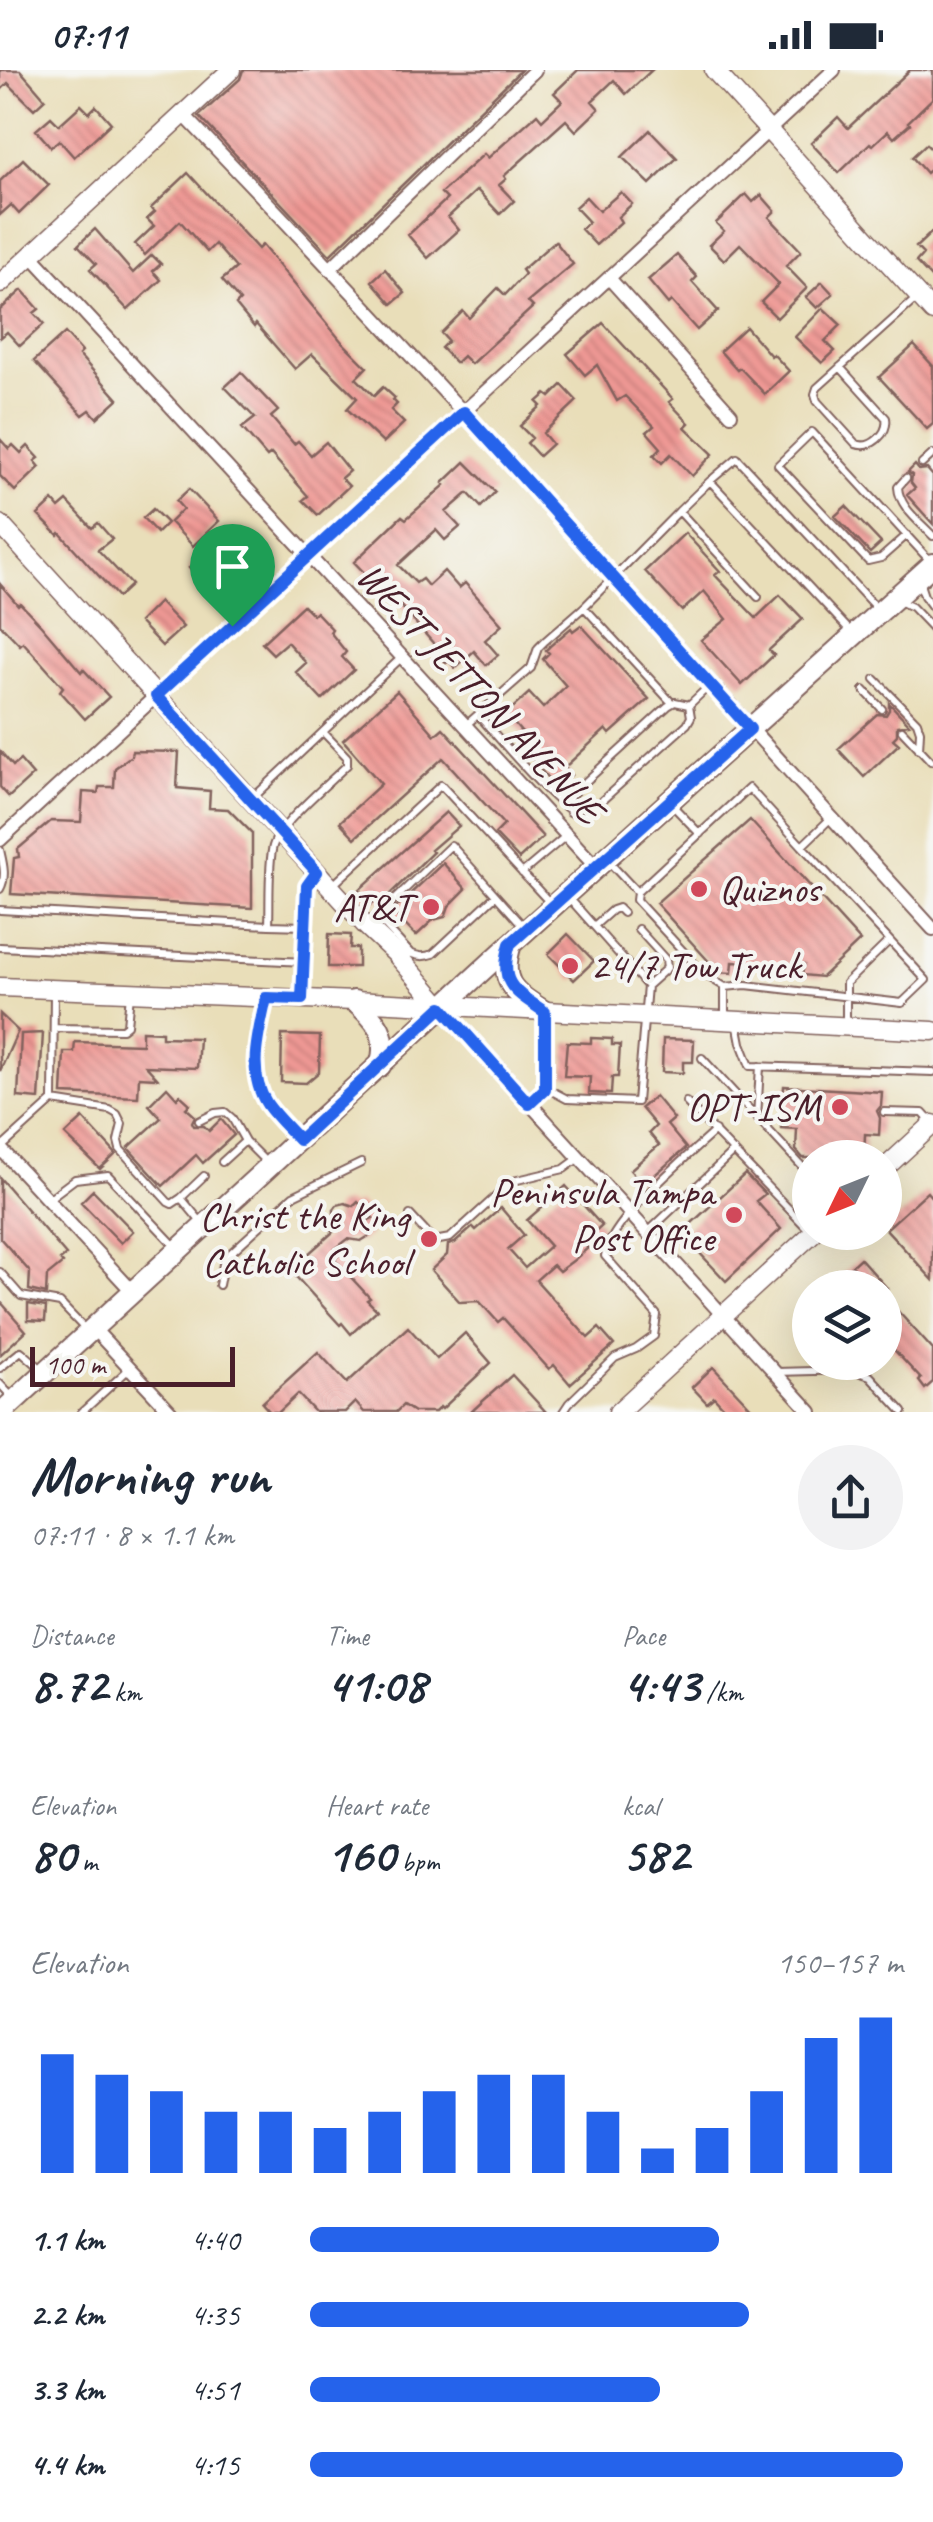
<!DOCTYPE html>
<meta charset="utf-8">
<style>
body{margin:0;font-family:Caveat,sans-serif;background:#f2f2f3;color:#1f2937;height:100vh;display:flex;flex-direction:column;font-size:38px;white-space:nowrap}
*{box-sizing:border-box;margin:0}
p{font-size:32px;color:#747a83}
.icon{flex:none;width:55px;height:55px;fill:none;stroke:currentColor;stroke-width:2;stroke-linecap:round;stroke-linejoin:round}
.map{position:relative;height:1342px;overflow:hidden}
.details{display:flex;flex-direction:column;background:#fff;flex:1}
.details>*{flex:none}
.needle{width:65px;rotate:227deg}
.controls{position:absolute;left:792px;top:1070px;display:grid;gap:20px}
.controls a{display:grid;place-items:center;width:110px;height:110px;border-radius:50%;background:#fff;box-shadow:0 10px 40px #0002;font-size:50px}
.scale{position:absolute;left:30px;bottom:25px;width:205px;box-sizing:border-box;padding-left:10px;border:5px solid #4a1f2b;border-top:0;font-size:28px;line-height:35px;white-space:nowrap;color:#4a1f2b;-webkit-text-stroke:8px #f6f6f2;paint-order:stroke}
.pin{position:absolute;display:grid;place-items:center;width:85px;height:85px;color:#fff;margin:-102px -42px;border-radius:50% 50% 50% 0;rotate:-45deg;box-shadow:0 0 10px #0007}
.pin .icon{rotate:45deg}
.round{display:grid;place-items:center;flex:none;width:105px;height:105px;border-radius:52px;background:#f2f2f3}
.head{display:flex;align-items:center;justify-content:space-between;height:170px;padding:0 30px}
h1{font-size:55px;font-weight:700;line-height:75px}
.stats{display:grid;grid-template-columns:repeat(3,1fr);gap:15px;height:170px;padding:10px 30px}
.stats div{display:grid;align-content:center}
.stats b{font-size:50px;font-weight:700}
.stats small{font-size:28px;font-weight:400}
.stats p{font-size:28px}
.chart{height:280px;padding:20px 30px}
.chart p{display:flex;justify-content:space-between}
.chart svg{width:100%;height:180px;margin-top:10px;stroke:#2563eb;stroke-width:6}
ul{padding:0 30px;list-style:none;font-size:32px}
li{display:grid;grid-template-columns:160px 120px 1fr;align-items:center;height:75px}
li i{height:25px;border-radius:12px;background:#2563eb}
.status{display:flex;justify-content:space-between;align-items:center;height:70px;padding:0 50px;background:#fff;direction:ltr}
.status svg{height:28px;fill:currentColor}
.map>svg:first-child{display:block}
.building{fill:url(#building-back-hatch)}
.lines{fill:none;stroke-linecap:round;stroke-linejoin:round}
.lane-casing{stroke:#82625d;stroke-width:10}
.street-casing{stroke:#82625d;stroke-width:16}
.secondary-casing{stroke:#82625d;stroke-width:21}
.primary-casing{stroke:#82625d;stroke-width:24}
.lane{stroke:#fff;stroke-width:6}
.street{stroke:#fff;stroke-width:12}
.secondary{stroke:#fff;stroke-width:18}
.primary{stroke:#fff;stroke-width:20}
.route-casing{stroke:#fff;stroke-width:20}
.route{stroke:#2563eb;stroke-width:12}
.poi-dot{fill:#d1495b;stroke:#f6f6f2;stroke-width:4}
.labels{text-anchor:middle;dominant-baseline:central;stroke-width:8;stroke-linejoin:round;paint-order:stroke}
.street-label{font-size:40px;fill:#4a1f2b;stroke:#f6f6f2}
.poi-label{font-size:40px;fill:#4a1f2b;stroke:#f6f6f2;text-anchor:end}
</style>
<div class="status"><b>07:11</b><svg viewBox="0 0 49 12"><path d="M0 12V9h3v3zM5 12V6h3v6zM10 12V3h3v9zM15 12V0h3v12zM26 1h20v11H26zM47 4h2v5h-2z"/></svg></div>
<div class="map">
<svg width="933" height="1342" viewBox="0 0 933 1342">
<defs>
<pattern id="building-back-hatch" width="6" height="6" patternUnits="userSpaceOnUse" patternTransform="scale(2.5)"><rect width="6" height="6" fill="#ef9994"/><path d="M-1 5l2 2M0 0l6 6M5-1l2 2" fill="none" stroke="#c47c79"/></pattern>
</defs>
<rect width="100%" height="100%" fill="#f6f6f2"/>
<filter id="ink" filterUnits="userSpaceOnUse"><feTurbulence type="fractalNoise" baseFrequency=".01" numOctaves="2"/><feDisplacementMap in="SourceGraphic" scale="20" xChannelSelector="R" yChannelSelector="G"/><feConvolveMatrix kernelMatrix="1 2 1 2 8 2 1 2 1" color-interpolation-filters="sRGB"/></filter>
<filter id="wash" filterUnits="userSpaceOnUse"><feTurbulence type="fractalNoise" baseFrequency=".0048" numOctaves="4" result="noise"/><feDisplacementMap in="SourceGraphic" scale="40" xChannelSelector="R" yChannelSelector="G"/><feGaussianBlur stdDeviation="2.25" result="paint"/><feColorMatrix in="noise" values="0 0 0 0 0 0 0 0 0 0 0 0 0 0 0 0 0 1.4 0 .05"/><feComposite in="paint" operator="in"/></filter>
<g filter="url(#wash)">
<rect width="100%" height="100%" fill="#e9deb9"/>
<g id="blocks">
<path class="building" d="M0 0H20L45 29 34 39 8 13 0 21Z
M243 0H521L330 185 199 46 240 9Z
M578 0H652L626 24 614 10 592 31 599 39 576 61 566 50 504 106 506 109 499 115 514 131 500 144 477 120 448 147 459 160 428 188 408 165 447 129 441 123 484 84 488 88 537 44 542 50 562 31 554 23Z
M910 0H933V28L908 52 910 54 894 68 888 61 873 75 870 73 839 103 811 73 838 47 848 58Z
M81 35 89 43 96 36 111 53 74 87 59 70 51 77 36 60 51 47 59 55Z
M650 60 677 88 650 114 622 87Z
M926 74 933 81V97L926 103 912 87Z
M23 89 49 115 19 144 11 135 0 145V111Z
M188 103 258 179 262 175 342 272 367 297 356 308 374 326 383 317 395 328 393 330 397 334 391 340 404 353 383 373 347 339 357 328 312 284 295 299 256 254 254 257 236 235 240 231 222 210 236 198 215 174 207 182 180 151 145 185 135 174 154 156 147 149 155 142 151 138Z
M621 122 632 134 618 147 621 152 596 175 581 159 589 152 575 137 586 127 599 141Z
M746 124 753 132 761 125 775 141 769 147 801 181 786 196 807 218 777 248 761 232 779 214 740 174 724 190 709 175 724 161 716 153Z
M95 159 133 203 152 185 161 194 153 201 161 210 128 240 90 199 96 194 78 175Z
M933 161V210L916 192 923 184 916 177Z
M555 171 573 194 528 232 533 237 471 294 463 286 456 293 441 278 448 271 441 263 463 241 469 248 498 218 505 225 525 204 522 200Z
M677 185 697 207 692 212 718 241 697 260 671 231 668 234 648 210Z
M385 199 405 223 392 234 372 211Z
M822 212 833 224 817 238 806 227Z
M22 220 39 239 34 243 44 254 20 276 7 262 0 268V240Z
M823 238 841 255 825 271 835 281 822 293 795 267Z
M603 253 673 329 669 332 689 353 685 357 713 384 692 406 671 384 662 393 654 385 661 378 647 362 654 356 625 326 617 331 597 295 585 305 567 284Z
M746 257 771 286 773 284 789 301 765 324 740 298 737 300 720 281Z
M65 263 82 282 79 285 118 329 97 348 90 340 83 345 34 291Z
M914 275 933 296V354L927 359 879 307Z
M241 302 278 341 271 347 294 374 298 371 311 385 326 372 349 401 341 408 349 416 318 445 303 430 308 426 271 384 267 387 242 358 255 348 225 317Z
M562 315 577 331 543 363 552 374 539 386 527 373 532 368 520 356 541 336 537 332 546 324 550 327Z
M0 369 9 379 13 375 21 383 28 376 39 388 35 391 40 397 15 421 0 406Z
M465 392 495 422 481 437 468 423 446 442 460 457 445 470 436 460 398 495 416 513 422 509 428 516 444 501 459 518 465 513 502 555 485 570 498 585 486 595 474 581 455 598 449 591 446 593 438 583 440 581 384 517 381 520 354 492 402 446 406 449 445 415 443 413Z
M915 395 919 400 927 399 933 406V454L907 425 915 418 911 413 912 405 908 402Z
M189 419 219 451 193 476 170 452 183 439 176 431Z
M53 431 59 438 67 431 92 458 98 453 112 469 98 480 131 515 118 527 60 463 58 465 38 445Z
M846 436 881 473 870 483 835 446Z
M153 439 167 453 157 463 143 448Z
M234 460 261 488 253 496 246 489 238 497 225 483 233 475 226 468Z
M685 463 720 501 715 505 756 548 780 525 803 549 769 580 774 585 742 615 701 570 727 549 704 521 682 541 645 501Z
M201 488 222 513 209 523 189 498Z
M0 514 18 535 20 533 41 555 81 602 83 599 109 627 85 649 60 621 63 617 23 572 20 575 0 554Z
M159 532 183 557 162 576 139 552Z
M303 535 313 545 316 542 332 559 330 562 346 582 342 587 354 600 322 630 296 602 306 593 287 572 273 584 262 573Z
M581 555 649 629 610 664 606 659 565 697 571 705 556 718 531 688 538 682 506 644 529 623 543 638 566 616 543 589 549 583 546 580 550 576 571 558 573 561Z
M397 621 435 665 443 658 543 767 519 789 495 764 504 755 443 688 355 768 340 752 381 714 343 670Z
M889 633 909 654 897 656V665L893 669 899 674 864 707 838 679 877 644 886 645 889 640Z
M0 681 13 696 20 690 33 705 9 727 0 717Z
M132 681 179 682 177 718 210 721 209 738 228 739 252 763V838L11 824 14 788 19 787 18 779 51 751 81 752 83 722 98 723 99 717H114L115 698 131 686Z
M446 742 459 756 431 780 433 782 383 831 379 828 371 834 359 820Z
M750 750 860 871 822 907 802 905 804 895 733 892 732 903 714 902 713 896 656 833Z
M443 793 466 819 449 836 445 847 433 850 416 866 392 841Z
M329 864 351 865 350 878H358V897H328Z
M568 864 594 891 574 910 548 884Z
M0 944 18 961 0 1001Z
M142 961 162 962V967L199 968 197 998 146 996 157 1008 139 1007 138 1027 62 1024 64 982H74L75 972 142 974Z
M43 963 39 1029 18 1027 21 964Z
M282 965 320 966 319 1002 306 1013 281 1012Z
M591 968 612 969V975H620L618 1007H612L611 1024 589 1023 590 1007 564 1006 567 972 591 973Z
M663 969 694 970 693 992H683V1003L662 1002Z
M784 1016 882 1022 881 1036 877 1041 880 1048 879 1065 865 1064 864 1088H803L796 1080 797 1059 781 1058Z
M167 1017 177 1028 180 1025 190 1034 186 1038 195 1046 192 1052 194 1056H204L209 1061 221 1049 234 1065 203 1093 196 1085 163 1116 128 1078 161 1048 149 1035Z
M655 1026 674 1049 667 1055 686 1078 643 1115 630 1100 659 1075 649 1063 656 1056 641 1038Z
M83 1048 116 1084 100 1099 65 1065Z
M745 1104 765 1124 756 1131 781 1159 726 1211 681 1163Z
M0 1108 66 1185 60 1190 63 1193 47 1206 46 1224 29 1220 30 1202 0 1168Z
M566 1116 602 1156 583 1173 588 1178 574 1190 559 1201 553 1195 536 1210 588 1268 599 1258 614 1275 570 1314 554 1295 549 1299 503 1248 498 1252 479 1231 460 1232 431 1200 447 1185 448 1175 455 1173 473 1157 476 1160 501 1138 524 1165 508 1179 525 1198 550 1176 527 1150Z
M93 1120 133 1161 121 1173 81 1132Z
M927 1122 933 1129V1210L886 1159Z
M358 1132 373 1148 366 1151 370 1161 369 1166 361 1171 348 1169 335 1179 340 1184 334 1189 370 1228 367 1230 377 1240 351 1264 342 1253 340 1255 290 1200 333 1162 329 1157 334 1153V1139L337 1135 345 1133 354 1136Z
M860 1188 887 1218H827Z
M885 1227 933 1280V1312L925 1319 919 1311 921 1309 885 1270Z
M0 1231 26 1261 0 1285Z
M28 1234 46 1237 45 1251 28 1250Z
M408 1257 437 1289 465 1263 491 1293 442 1339 440 1337 435 1342H414L403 1335 396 1342H364L355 1332 345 1342H315L298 1324 279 1342H270L262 1333 318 1282 347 1313Z
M713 1297 755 1342H728L714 1327 707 1333 692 1317Z
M512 1305 546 1342H471L483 1331Z"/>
</g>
</g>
<g filter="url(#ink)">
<use href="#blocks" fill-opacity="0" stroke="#82625d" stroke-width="2.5"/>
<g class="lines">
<defs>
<path id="lane" d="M840 297 886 348C889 363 871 380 856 374L817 331 815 324 817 318 918 227
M922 394 933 384
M906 408 898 417C899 437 920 452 933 466
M710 411 737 388 878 540
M679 441 710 411 853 564
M907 465 881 488 868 491 778 395 812 362 932 493
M920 514 924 526 933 538
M899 531 912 537 933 559
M584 537 672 633
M875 609 917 652 920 661 919 679
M864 620 882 639
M689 635 710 615
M478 645C497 665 559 742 582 746L588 743 687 654 691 647 689 635 675 632 668 636 571 725 568 731 570 742
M466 655 531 598 538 578 545 571 584 537 679 441 758 527
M902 660 931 691
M254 727 401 588
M673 736 700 764
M802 776 926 910 902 933 746 915 725 917 704 904 636 830 637 822 749 718 802 776 830 749
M0 780C3 793 7 807 0 819
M607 790 637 822
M522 803 567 765
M332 816 441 715 552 835
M0 840 269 855C270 835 268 793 273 776 280 753 329 713 347 695V687L323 662
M376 846 410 883C419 887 424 887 433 884L495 826
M269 855 306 856
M368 855 451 775 526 859
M594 856 612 840 618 838 623 843
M638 859 666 890 667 898 647 916
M0 877 305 892
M54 921 53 1031 110 1040 117 1044 122 1054 118 1071 120 1079 168 1132 172 1134 181 1128
M302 927 307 816 316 803
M266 931C259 966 247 1003 268 1034 275 1046 286 1055 295 1065
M725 946V917
M545 948V1019
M737 952 741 973 750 996 933 1002
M846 956V913L889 871
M54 958 122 959 127 955 130 924
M702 988 810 1105
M686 1032 810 1161
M530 1033 545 1019H548L567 1029 637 1032 647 916 570 829
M884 1042 923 1043 933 1054
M757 1048 760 996
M199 1051 215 1043 225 1042 232 1048 245 1071
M1 1078 53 1031
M222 1092 245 1071 266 1092
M47 1130 75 1109 108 1105 175 1176
M410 1145 434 1171 450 1168 513 1111 564 1099 579 1088
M201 1152 181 1128 204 1106
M648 1162 734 1081
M0 1202 21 1226 60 1233 84 1258
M219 1215 224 1189 293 1126 361 1093
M0 1298 21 1281 44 1301
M776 1302 852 1300 870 1306 903 1342
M0 1314 13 1328
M82 1342 129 1299
M563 1342 569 1333 615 1288 636 1279 654 1266 657 1245 605 1186C609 1151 687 1087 715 1061"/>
<path id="street" d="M183 44C439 310 684 586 933 859
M31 185 596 797
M331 198 535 0
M609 208 731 344
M0 770 834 0
M442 937 811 1342
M0 1078 133 1222
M93 1258 171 1342"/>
<path id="secondary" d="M714 0 933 242
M0 214 231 0
M0 454 366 856 396 884 442 937
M0 917 354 931 933 961
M885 1098 933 1054
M618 1342 814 1162"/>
<path id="primary" d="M511 874C498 914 514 922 545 942
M354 931C377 950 390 965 380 996
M2 1342 511 874 933 494"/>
</defs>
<use href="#lane" class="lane-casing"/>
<use href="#street" class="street-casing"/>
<use href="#secondary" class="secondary-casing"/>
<use href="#primary" class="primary-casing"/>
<use href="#lane" class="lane"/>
<use href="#street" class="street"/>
<use href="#secondary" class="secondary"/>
<use href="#primary" class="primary"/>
</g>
</g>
<g class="lines" filter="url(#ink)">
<defs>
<path id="route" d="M464 342 750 659 510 874C498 914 514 921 545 942V1019L529 1034 442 937 299 1070C288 1058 276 1047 267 1034 246 1002 259 963 266 928L302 929 307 816 317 802 156 626Z"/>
</defs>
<use href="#route" class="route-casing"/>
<use href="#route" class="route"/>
</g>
<g class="poi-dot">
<circle cx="699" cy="819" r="10"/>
<circle cx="431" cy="837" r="10"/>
<circle cx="570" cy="896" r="10"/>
<circle cx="840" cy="1037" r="10"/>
<circle cx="734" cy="1145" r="10"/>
<circle cx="429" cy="1169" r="10"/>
</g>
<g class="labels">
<g class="street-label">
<text transform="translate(480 623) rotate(47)">WEST JETTON AVENUE</text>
</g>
<g class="poi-label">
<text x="719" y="819" text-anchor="start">Quiznos</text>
<text x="411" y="837">AT&amp;T</text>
<text x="590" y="896" text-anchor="start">24/7 Tow Truck</text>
<text x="820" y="1037">OPT-ISM</text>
<text x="714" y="1122">Peninsula Tampa<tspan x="714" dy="46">Post Office</tspan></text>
<text x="409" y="1146">Christ the King<tspan x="409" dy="46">Catholic School</tspan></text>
</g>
</g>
</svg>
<div class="controls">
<a><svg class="needle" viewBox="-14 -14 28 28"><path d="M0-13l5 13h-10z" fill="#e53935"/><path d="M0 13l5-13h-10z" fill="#747a83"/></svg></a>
<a><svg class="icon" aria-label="layers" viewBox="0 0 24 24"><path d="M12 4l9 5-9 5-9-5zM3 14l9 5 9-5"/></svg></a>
</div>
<div class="scale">100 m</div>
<div class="pin" style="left:232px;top:556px;background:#1e9e55"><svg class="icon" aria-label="arrive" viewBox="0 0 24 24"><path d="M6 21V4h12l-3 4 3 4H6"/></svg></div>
</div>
<section class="details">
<div class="head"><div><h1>Morning run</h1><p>07:11 · 8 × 1.1 km</p></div><a class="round"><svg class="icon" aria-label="share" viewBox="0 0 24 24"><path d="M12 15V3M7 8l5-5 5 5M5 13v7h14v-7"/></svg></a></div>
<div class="stats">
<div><p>Distance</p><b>8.72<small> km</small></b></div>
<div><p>Time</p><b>41:08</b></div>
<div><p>Pace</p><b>4:43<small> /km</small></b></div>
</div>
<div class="stats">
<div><p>Elevation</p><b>80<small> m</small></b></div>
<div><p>Heart rate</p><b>160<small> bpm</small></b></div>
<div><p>kcal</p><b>582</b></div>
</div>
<div class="chart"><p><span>Elevation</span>150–157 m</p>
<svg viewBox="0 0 160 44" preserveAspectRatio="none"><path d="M5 44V15M15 44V20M25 44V24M35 44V29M45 44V29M55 44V33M65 44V29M75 44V24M85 44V20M95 44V20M105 44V29M115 44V38M125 44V33M135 44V24M145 44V11M155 44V6"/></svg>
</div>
<ul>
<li><b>1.1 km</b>4:40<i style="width:69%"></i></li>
<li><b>2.2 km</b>4:35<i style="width:74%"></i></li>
<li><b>3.3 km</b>4:51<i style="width:59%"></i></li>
<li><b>4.4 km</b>4:15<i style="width:100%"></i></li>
</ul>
</section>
